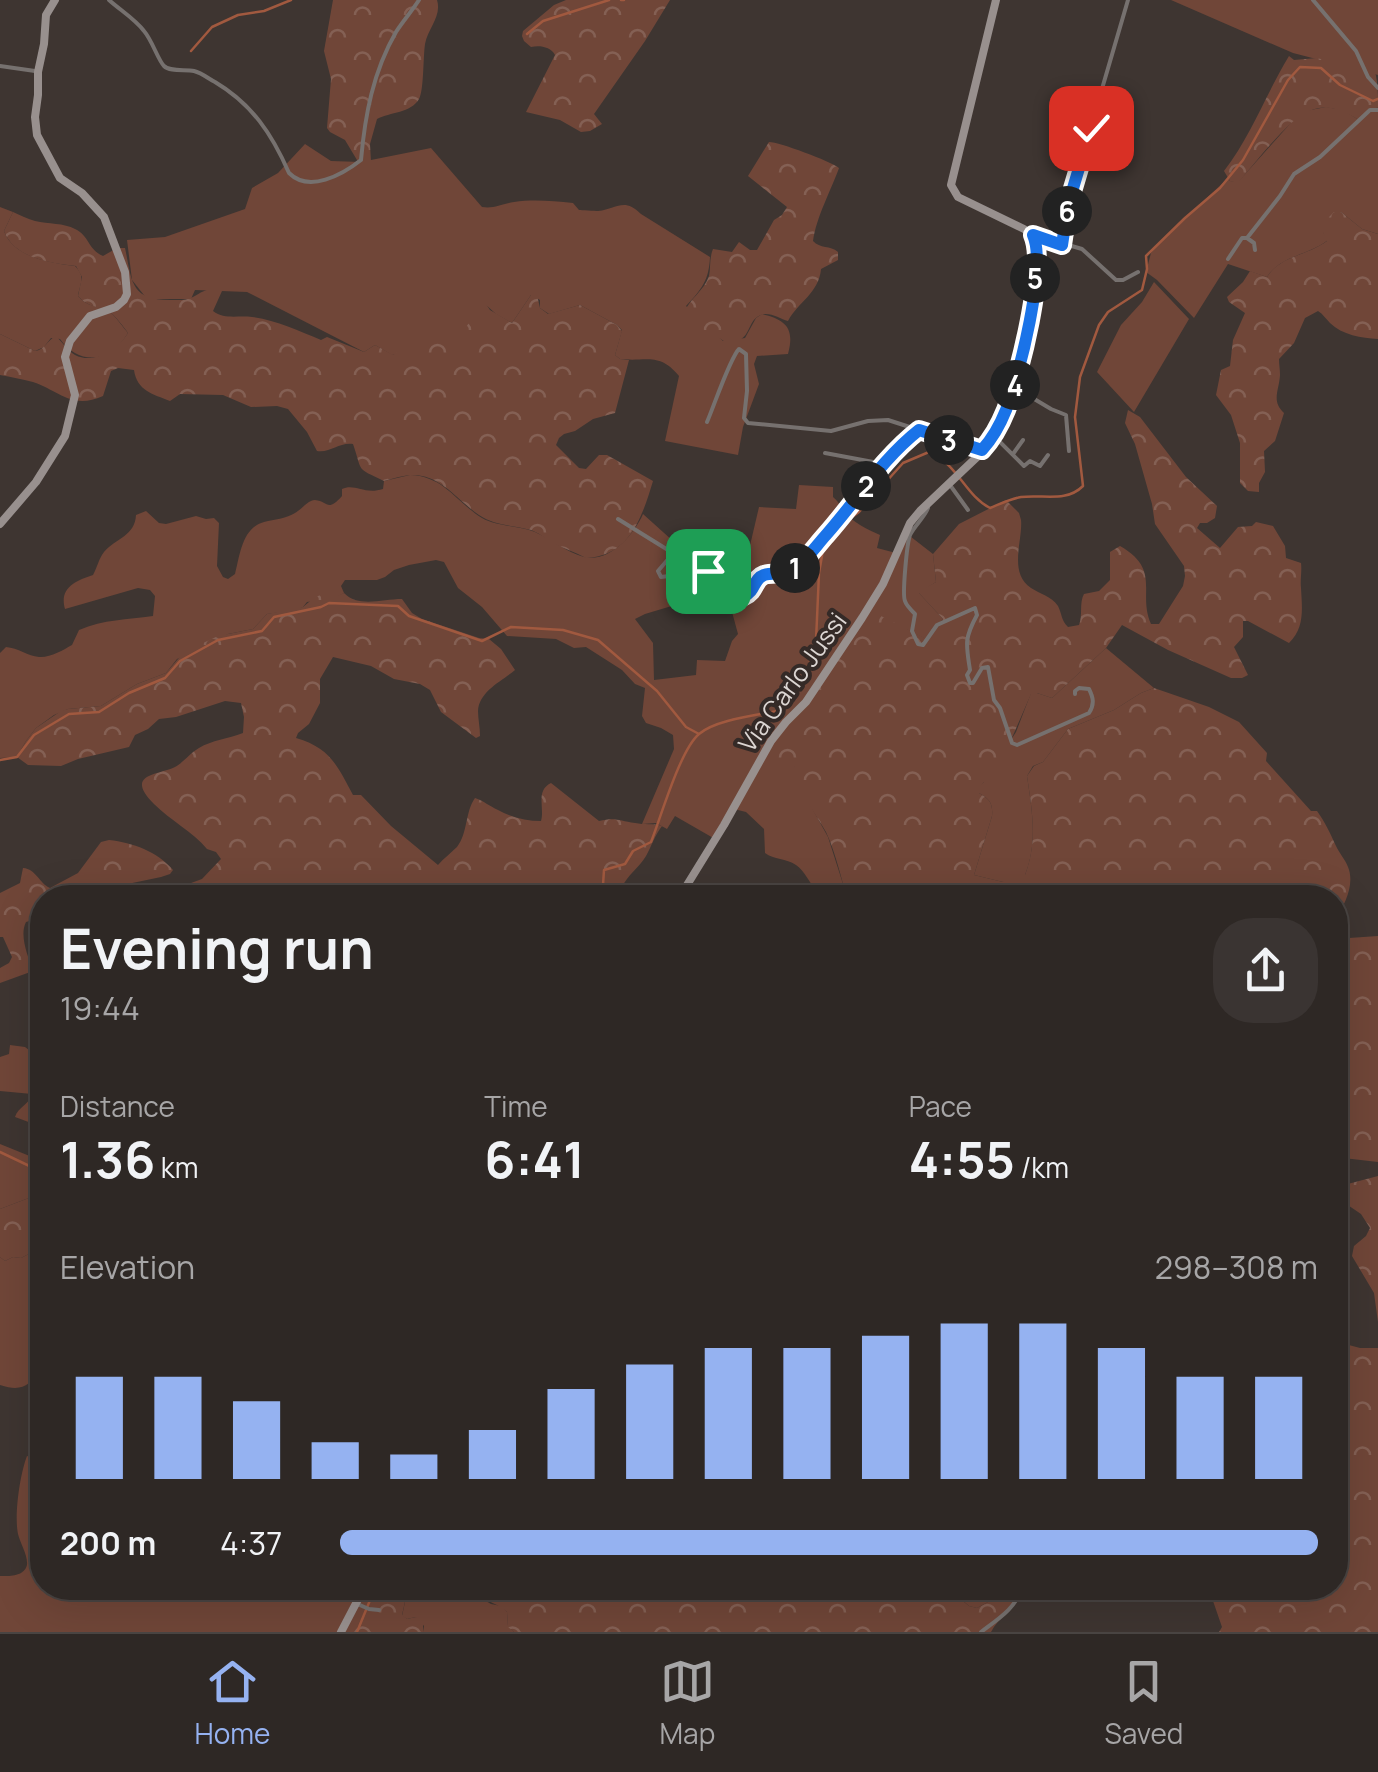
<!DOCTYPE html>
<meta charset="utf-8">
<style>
body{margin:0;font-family:Manrope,sans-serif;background:#3a3432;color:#f1f3f6;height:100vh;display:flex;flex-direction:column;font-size:38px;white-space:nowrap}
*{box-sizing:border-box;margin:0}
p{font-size:32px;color:#a7a6a7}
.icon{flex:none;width:55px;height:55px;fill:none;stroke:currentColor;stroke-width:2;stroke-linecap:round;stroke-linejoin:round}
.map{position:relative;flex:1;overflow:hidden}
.panel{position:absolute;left:30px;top:885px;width:1318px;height:715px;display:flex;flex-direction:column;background:#2e2825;border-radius:40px;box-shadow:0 10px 40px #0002,0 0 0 2px #494442}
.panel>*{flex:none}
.pin{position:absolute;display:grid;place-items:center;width:85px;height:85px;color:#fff;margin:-42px;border-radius:20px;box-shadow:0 5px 15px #0006}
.km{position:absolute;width:50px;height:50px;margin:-25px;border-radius:50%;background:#222;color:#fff;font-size:28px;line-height:50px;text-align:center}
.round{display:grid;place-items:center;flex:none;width:105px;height:105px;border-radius:40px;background:#3a3432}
.headline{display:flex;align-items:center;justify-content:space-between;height:170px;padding:0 30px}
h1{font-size:55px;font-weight:700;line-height:75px}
.figures{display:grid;grid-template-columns:repeat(3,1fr);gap:15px;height:170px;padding:10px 30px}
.figures div{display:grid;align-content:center}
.figures b{font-size:50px;font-weight:700}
.figures small{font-size:28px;font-weight:400}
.figures p{font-size:28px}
.chart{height:280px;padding:20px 30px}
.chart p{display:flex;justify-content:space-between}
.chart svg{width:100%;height:180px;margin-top:10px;stroke:#95b2f1;stroke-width:6}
ul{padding:0 30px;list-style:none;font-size:32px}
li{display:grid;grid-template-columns:160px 120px 1fr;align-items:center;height:75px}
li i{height:25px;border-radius:12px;background:#95b2f1}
.dock{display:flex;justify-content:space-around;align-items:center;height:140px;border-top:2px solid #494442;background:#2e2825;font-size:28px;color:#a7a6a7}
.dock a{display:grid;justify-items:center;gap:5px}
.dock .current{color:#95b2f1}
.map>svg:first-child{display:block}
.green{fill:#704638;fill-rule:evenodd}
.forest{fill:url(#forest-crowns)}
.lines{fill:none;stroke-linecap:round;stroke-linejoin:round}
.stream{stroke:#a1593f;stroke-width:2.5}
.street{stroke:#76716f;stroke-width:4}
.secondary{stroke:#98908e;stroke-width:8}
.route-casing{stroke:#fff;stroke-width:20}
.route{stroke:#1a73e8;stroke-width:12}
.labels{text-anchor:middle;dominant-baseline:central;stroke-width:8;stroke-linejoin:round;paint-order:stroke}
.street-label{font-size:25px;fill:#dcd6d3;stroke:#342a27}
</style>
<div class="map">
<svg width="1378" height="1632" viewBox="0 0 1378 1632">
<defs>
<pattern id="forest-crowns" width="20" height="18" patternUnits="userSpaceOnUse" patternTransform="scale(2.5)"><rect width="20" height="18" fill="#704638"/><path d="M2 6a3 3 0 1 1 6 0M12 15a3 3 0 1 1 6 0" fill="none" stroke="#846054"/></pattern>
</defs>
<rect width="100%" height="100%" fill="#3e3531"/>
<path class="green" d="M1171 0H1378V75L1293 53Z
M1326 107 1343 110 1359 120 1378 107V234L1362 229 1341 212 1323 232 1328 240C1308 256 1281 255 1267 277L1228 264 1194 318 1157 280 1146 272 1151 253 1157 245 1228 178 1230 181 1238 182 1297 116 1305 111Z
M305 144 331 161 361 162 431 148 482 207C494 209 501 204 514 202 533 199 553 201 573 203L579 210C581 210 595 211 598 211 617 209 624 197 641 214L710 257C709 280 702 289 686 306L723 341 745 338 756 318 762 314C786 320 795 328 788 354L757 356 754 364 759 384 743 427 738 455 665 441 679 376C659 352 647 362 620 359L615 355 622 330 617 325 580 305 549 314 540 308V300L531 295 512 323 496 314 486 305 453 346 392 355 375 345 364 352 247 292 195 290 191 299H147L132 280 127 240 165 237 245 209 252 188 278 173Z
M0 207 13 212 4 231C13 257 50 263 75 266 86 277 80 283 78 296 89 309 98 304 110 312 116 317 123 327 128 333 111 362 80 367 60 339L51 338 44 347 35 351 0 334Z
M1154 282 1189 319 1134 412 1097 372 1121 325 1142 302Z
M410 475C444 476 456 502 482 518 498 527 519 525 535 532 551 539 566 552 584 557 609 563 634 535 643 514L673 541 707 544 708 556 732 557 748 554 759 507 796 509 799 485 833 487V497C838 501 841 506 844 511 853 523 867 529 880 535L877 548 896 553 906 533 933 554 936 582 919 593 943 619 926 639 906 629 776 766 794 765 808 801 828 837 844 887 838 897H814L817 891C809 883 805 871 796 865 786 858 774 860 765 853L764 829 746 812 734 809 715 839 675 816 667 829 656 823 642 824 674 749 673 735 661 728 646 723 642 716 645 688 635 684 622 670 586 647 574 648 556 639 507 636 482 607 458 588 444 562 436 560 409 565 394 570 385 577 377 580H345L341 586 344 593 335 598 307 602 303 607 295 610 267 614 253 629 228 634 177 659 166 673 137 684 101 706 68 709 54 715 36 728 26 741 17 757 0 758V653L6 647C18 648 28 656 39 657 50 658 63 650 72 645L79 630C104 619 127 620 153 616L155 596 150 590 138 588 65 609C59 588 75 581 93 575 97 568 99 558 104 552 116 538 135 536 136 515L146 511 159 523 166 524 196 516 206 519 214 518 219 523 217 566 223 577 228 579 235 574C240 555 242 528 264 522 275 519 285 519 295 513 301 510 308 500 315 500 328 501 327 513 342 496V489C355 483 364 495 383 489L384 481ZM694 579 703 588 704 608 718 607 732 612 738 634 732 641 725 661 697 660 696 675 654 680 653 643 635 619 645 614 675 605 677 590Z
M1106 648 1154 688 1141 693 1114 710 1068 729 1043 762 1033 766 1027 776C1032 810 1038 842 1025 875L1003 882 974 875 992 816C993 804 990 799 979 793V786L984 782 1016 732 1031 693H1037L1052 698Z
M10 1045 25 1047 42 1060V1127L15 1117C18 1107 30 1104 32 1094L0 1091V1057L9 1054Z
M0 1144 42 1161V1193L0 1209Z
M42 1247V1370C28 1386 22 1392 0 1385V1257L5 1261 13 1257 21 1258Z
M27 1456 42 1461V1588H364L340 1632H0V1576C9 1576 24 1577 27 1565 28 1555 20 1543 18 1534 14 1515 20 1474 27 1456Z
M408 1588H463L491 1604 501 1606 507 1612 508 1626 514 1632H423L424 1626 416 1617 407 1619 402 1616Z
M948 1588H1023L1021 1593 999 1596 977 1608 969 1606Z"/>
<path class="forest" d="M333 0H437C442 16 428 28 425 44 423 57 424 91 419 99 411 113 390 112 377 119L370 144 371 162 360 165 345 140 330 132 327 128 331 79 324 51Z
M566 0H670L645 41 594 114 602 124 590 131 581 132 560 120 526 112 555 55C551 47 540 45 531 47L524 41 522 36 523 31 554 5Z
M1289 56 1294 60 1317 58 1343 65 1370 61C1378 72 1378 91 1378 107L1359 120C1325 99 1308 105 1281 133 1266 149 1252 166 1238 183L1230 181 1224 171C1251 136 1266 94 1289 56Z
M769 142C779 142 830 161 839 168 831 190 816 218 813 241 820 249 830 245 838 252V260L821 269C819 293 798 302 788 321 781 319 772 313 764 314 744 318 755 343 726 343 713 331 693 329 684 313 689 299 704 291 709 276 711 267 709 259 713 249L732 252 739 242 750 250H757L774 220 782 215 787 207 748 176Z
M13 212C20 215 28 219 35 221 48 224 64 223 75 229 89 235 88 250 103 256L117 248H125C132 281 130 300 170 300 178 300 186 301 193 297 204 291 209 286 222 291L213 311C225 320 238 315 252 317 275 320 299 331 321 340L327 337 364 352 375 345 393 355 426 333 452 345 476 314 486 304 490 310 512 323 531 295H537L540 308 548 314 580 305 617 325 622 331 615 355 620 359 629 360 615 413 593 419 575 431 564 434 559 438 556 445 579 468 586 469 599 455H607L653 481C642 517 630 556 586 558 575 552 562 548 551 542 545 538 537 532 531 530 514 525 495 526 479 515 461 503 444 480 422 476 410 473 396 478 384 481 355 467 363 473 353 444 339 442 331 453 317 451L307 432 288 409 277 406 251 407 223 395 180 394 170 401C153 394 137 391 134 370L118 368 111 371 103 396C72 410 60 391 33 382 22 379 11 377 0 375V334L35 351C45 350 47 340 56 336 62 342 68 351 75 355 94 365 118 349 128 333 124 327 116 317 110 312 98 305 90 309 78 296L82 277 76 266C50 263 14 258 4 231Z
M1334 212H1341L1362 229 1378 234V339C1362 338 1342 335 1330 323 1326 319 1323 314 1318 311L1305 318 1294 343 1279 359C1279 364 1280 370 1280 375 1279 391 1271 401 1284 413L1275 441 1264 451 1265 472 1259 483V492L1248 491 1240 483V443L1231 415 1216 395 1221 370 1230 366 1233 340 1245 313 1229 302 1227 297 1243 282 1250 271 1267 277C1281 255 1307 256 1327 241L1320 226Z
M1128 410 1140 417 1186 477 1217 506 1215 518 1207 523H1200L1197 528 1220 548 1238 527 1252 526 1256 522 1273 526 1285 546 1286 558 1301 563C1302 572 1300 580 1301 588 1302 608 1305 628 1289 643L1248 621H1243V637L1234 647 1248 675 1242 678H1231L1168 650 1122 625 1106 648 1052 698 1037 693 1031 694 1011 740 1005 769 994 781 984 782 979 787V793C990 799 993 804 992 816L974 875 1003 882 1007 872 1025 875C1038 841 1032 810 1027 776L1034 766 1043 762 1068 729 1114 710 1141 693 1154 688 1209 707 1239 722 1267 753 1266 761 1311 811H1317C1325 822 1330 833 1336 846 1339 853 1345 859 1348 867 1355 884 1345 905 1335 919V898L838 897 844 887C839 869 834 849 826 832 814 811 797 790 794 766H776L762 762 776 737 799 709 869 610 925 638 943 619 918 592 936 582 933 554 959 524 1006 500 1019 513 1021 520C1023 540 1008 573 1031 588 1040 594 1051 596 1058 606 1062 614 1061 620 1068 627L1079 625C1083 615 1079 603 1084 594L1099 591 1110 580V552L1120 546C1162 570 1137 593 1151 624H1159L1183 586 1185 576 1184 566 1155 524 1152 504 1135 444 1125 423Z
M344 593C358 608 383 599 402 599L412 613 422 619 479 638 489 639 501 649 515 670C502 681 479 691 478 711 478 719 480 727 480 736L476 738 441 712 430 690 420 684 394 679 371 666 333 657 320 679V703L309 724 298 733 296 738C330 748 337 765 353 795H361L391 826 438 865C444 858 451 853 457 847 468 833 465 812 475 798 484 801 489 806 498 810 511 817 526 821 541 821 545 808 535 791 551 783L599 821C616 817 619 821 635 823 644 825 653 823 662 826 655 835 652 845 646 856 639 868 627 875 621 889L608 890 590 898 153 897 202 879 221 859 216 852 207 849C193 832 170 820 154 804 123 773 160 775 175 767 183 763 190 753 199 748 212 740 228 739 243 733L244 717 241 703 225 701 176 717 159 719 148 729 135 735 129 747 78 759 61 766 28 765 17 757 26 741 36 728 61 711 68 709 101 706 137 684 166 673 184 652 218 636 253 629 267 614 303 607 315 597 321 595 335 597Z
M109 840C133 843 157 851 173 870L170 874 161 877 113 887 96 897 42 898V917L26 922C19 936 28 956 33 971L0 983V968L9 963 12 957 3 937H0V893L20 883 23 868C36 869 39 883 50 888L78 873 101 842Z
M1378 936V1162L1335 1157V939Z
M1378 1176V1322L1374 1293 1352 1256 1354 1246 1366 1236 1370 1228 1361 1214 1336 1197V1192L1344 1185Z
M42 1193V1247L21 1258 13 1257 5 1261 0 1257V1209Z
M1335 1301 1339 1334 1345 1344 1360 1348H1378V1632H1219L1222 1627 1212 1598 1208 1595 1194 1594 1191 1588H1335Z
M364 1588H408L402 1615 407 1619 416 1617 423 1618V1632H340Z
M463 1588H737L738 1591 745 1594 754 1588H947L969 1606 977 1608 999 1596 1021 1593C1013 1612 1000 1615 991 1632H514L508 1627 507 1612C495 1601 476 1598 463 1588Z"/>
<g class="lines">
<path class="stream" d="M621 0H624
M527 34 543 21 609 0
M191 51 212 27 238 15 264 11 291 0
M0 760 17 757 34 735 69 714 99 712 129 693 165 678 180 661 218 640 262 631 274 617 321 607 329 603 398 606 409 616 482 641 511 627 563 630 598 640 657 691 686 727 699 734
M562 898 603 885 604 870 625 864 633 851 651 842C661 817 680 750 699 734 716 719 760 715 782 710L808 668 816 641 819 573 823 550 838 527 859 512 903 463 929 452C957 463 965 495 990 508 1000 504 1010 499 1021 497 1043 494 1066 503 1083 486L1075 417 1080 377 1099 325 1108 312 1142 290 1147 269 1146 256 1185 218 1220 188 1243 160 1288 80 1300 67 1321 68 1340 85 1373 101 1378 99
M0 1152 42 1172
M357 1632 375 1588"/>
<path class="street" d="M109 0C120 10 135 19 144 31 152 40 158 60 164 66 170 72 186 69 194 71 202 73 209 79 215 82 252 104 272 134 289 173 309 193 342 175 361 160 365 115 373 72 396 32 403 21 412 11 419 0
M1313 0 1356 51 1368 77 1378 88
M0 66 35 71
M1037 236 1082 249 1116 280H1123L1138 272
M1247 238 1254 243 1255 250
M1063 245 1068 205 1128 0
M1228 259 1242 238H1247L1280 196 1294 174 1320 157 1370 110H1378
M1014 387 1051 409 1066 415 1069 451
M707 422C714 406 730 358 739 349L746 354 747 391 744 418 748 423 831 431 868 421 888 420 919 430
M994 436 1024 466 1030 461 1040 466 1048 455
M825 453 884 464
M1013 454 1023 440
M950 485 968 510
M928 508C924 518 915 525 910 535 907 543 902 595 905 601 906 605 912 611 915 614L912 631 918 644 923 645 937 625 975 608 977 615C964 639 966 644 970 670L967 675 970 683H973L982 668 988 667 994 700 1000 708 1012 743 1017 745 1089 713C1095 704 1093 697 1089 689L1079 688 1075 691V694
M618 519 668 550 670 557 658 571 661 577 708 571 736 594 744 596C756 591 753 579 764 575 774 572 784 576 794 569 806 561 816 546 826 535 857 500 882 459 919 430L981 450
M719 898 755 893 762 898
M355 1603 369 1609 379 1610
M981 1632C998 1619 1015 1609 1022 1588"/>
<path class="secondary" d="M0 524 36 482 65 436 75 395 65 357 70 341 90 316 116 307 124 300 127 294 125 272 104 217 82 193 60 178 37 135 35 117 38 95V72L44 44 46 15 55 0
M679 898 724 825 771 741 786 722 806 702 862 618 883 584 910 523 920 511 977 457 998 429 1006 410 1021 359 1036 273V241L1033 235 1024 229 958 197 951 185 996 0
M341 1632 364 1588"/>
</g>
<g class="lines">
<defs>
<path id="route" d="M708 571 736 594 744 596C756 591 753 579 764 575 774 572 784 576 794 569 806 561 816 546 826 535 857 500 882 459 919 430L982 450C993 438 1000 425 1006 410 1019 376 1047 267 1033 235L1062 245 1068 205 1091 128"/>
</defs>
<use href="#route" class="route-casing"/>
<use href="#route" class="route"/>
</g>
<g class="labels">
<g class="street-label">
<text transform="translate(792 682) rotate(-54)">Via Carlo Jussi</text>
</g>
</g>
</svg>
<div class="pin" style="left:708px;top:571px;background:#1e9e55"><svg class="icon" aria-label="arrive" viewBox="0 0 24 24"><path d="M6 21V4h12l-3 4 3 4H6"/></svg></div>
<div class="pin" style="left:1091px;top:128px;background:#d93025"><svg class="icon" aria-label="check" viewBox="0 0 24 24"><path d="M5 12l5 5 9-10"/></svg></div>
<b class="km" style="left:795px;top:568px">1</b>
<b class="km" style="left:866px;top:486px">2</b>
<b class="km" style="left:949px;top:440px">3</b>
<b class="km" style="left:1015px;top:385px">4</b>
<b class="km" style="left:1035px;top:278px">5</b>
<b class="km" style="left:1067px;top:211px">6</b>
<section class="panel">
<div class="headline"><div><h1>Evening run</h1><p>19:44</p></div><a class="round"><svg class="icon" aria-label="share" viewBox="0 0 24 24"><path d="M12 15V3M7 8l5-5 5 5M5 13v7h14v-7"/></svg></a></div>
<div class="figures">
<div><p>Distance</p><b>1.36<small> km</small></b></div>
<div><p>Time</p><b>6:41</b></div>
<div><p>Pace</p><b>4:55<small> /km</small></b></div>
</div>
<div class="chart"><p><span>Elevation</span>298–308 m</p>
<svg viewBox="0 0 160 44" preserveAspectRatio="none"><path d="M5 44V19M15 44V19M25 44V25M35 44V35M45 44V38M55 44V32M65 44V22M75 44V16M85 44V12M95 44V12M105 44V9M115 44V6M125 44V6M135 44V12M145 44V19M155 44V19"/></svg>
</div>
<ul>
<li><b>200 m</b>4:37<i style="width:100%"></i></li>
</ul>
</section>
</div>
<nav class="dock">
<a class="current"><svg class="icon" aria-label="home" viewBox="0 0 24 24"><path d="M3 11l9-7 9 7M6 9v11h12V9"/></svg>Home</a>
<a><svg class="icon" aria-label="map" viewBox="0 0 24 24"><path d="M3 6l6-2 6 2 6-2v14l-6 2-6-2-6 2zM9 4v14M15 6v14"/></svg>Map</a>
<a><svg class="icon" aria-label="saved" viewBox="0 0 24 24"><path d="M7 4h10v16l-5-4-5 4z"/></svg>Saved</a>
</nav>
